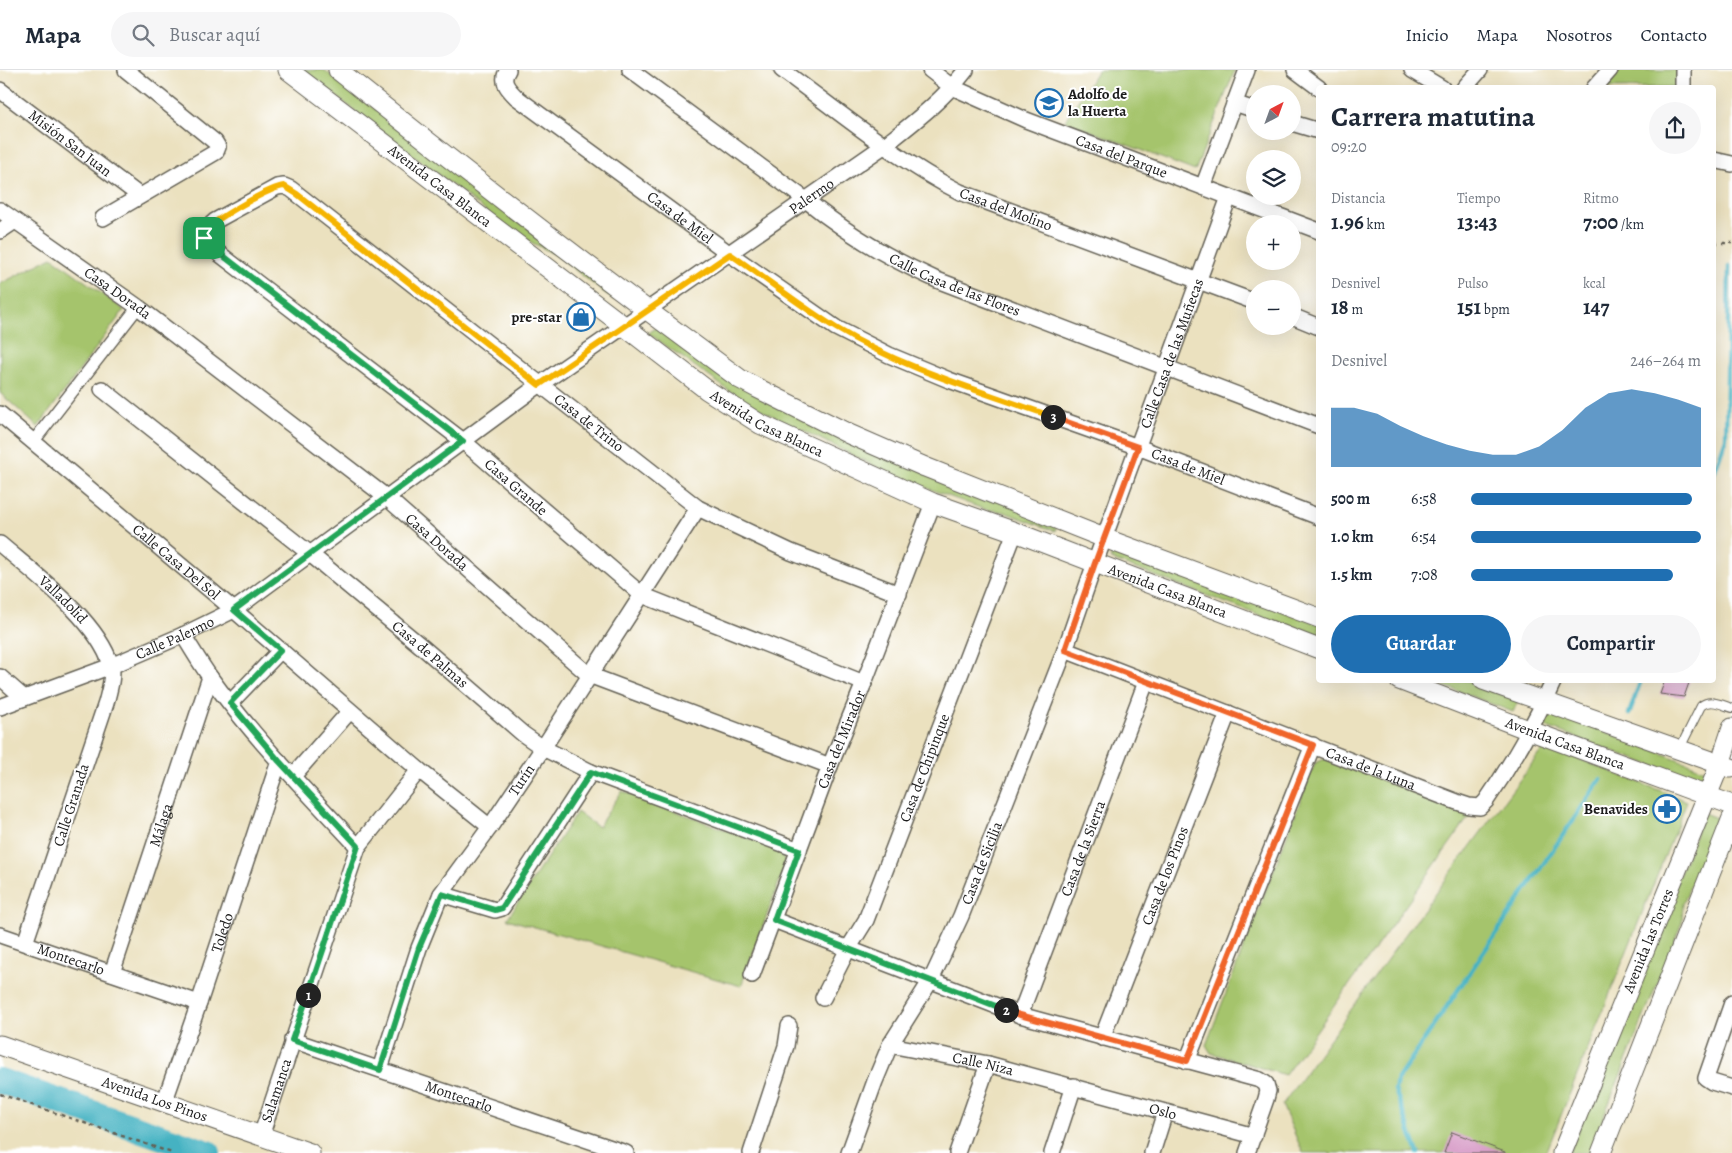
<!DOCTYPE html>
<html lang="es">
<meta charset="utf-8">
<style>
body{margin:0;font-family:Alegreya,serif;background:#f6f6f7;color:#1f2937;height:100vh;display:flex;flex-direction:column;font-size:19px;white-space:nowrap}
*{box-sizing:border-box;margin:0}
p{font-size:16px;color:#747a83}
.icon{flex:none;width:28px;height:28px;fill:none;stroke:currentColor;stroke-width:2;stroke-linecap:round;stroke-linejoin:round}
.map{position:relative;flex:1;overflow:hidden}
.details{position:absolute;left:1316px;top:15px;width:400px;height:598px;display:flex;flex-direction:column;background:#fff;border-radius:5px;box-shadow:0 5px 20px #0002}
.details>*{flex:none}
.needle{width:32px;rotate:41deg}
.controls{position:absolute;left:1246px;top:15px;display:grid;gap:10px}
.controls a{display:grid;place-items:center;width:55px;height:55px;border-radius:50%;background:#fff;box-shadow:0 5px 20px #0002;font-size:25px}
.pin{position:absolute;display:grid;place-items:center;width:42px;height:42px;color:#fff;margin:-21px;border-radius:10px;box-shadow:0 2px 8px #0006}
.km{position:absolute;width:25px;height:25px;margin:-12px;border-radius:50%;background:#222;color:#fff;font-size:14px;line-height:25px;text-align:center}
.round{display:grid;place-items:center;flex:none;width:52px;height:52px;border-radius:26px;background:#f6f6f7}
.headline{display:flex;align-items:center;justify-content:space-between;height:85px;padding:0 15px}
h1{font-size:28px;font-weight:700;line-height:38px}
.metrics{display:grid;grid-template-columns:repeat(3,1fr);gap:8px;height:85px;padding:5px 15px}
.metrics div{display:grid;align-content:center}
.metrics b{font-size:21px;font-weight:700}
.metrics small{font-size:14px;font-weight:400}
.metrics p{font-size:14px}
.chart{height:140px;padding:10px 15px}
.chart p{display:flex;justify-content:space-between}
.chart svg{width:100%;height:90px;margin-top:5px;fill:#1f6fb2;opacity:.7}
.button{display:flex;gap:10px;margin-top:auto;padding:10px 15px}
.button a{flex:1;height:58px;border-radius:30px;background:#1f6fb2;color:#fff;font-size:20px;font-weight:700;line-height:58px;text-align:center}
.button a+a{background:#f6f6f7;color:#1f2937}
ul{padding:0 15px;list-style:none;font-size:16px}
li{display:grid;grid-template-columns:80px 60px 1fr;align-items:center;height:38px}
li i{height:12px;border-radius:6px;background:#1f6fb2}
header{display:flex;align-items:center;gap:30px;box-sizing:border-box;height:70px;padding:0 25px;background:#fff;border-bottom:1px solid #e0e1e3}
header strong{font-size:24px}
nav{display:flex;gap:28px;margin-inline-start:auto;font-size:18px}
.search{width:350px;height:45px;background:#f6f6f7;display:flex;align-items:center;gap:12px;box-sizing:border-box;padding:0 18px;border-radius:28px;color:#747a83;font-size:19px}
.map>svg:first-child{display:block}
.green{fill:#a5c46c;stroke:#607044}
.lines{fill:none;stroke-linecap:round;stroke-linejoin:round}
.stream{stroke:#45b2c2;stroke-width:4.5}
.river{stroke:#45b2c2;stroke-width:26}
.building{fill:#d698c5}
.service-casing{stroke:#646155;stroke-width:10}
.pedestrian-casing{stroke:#646155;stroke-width:14}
.minor-casing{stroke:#646155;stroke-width:18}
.tertiary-casing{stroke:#646155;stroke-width:21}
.path{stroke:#646155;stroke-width:2.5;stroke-dasharray:4 4;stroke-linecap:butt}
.service{stroke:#fff;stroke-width:8}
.pedestrian{stroke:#fff;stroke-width:11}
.minor{stroke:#fff;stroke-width:15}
.tertiary{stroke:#fff;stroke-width:19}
.split-1-casing{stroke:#fff;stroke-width:10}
.split-2-casing{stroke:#fff;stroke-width:10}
.split-3-casing{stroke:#fff;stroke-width:10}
.split-4-casing{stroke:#fff;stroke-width:10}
.split-1{stroke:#22a559;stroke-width:6}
.split-2{stroke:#22a559;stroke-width:6}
.split-3{stroke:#f0652b;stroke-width:6}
.split-4{stroke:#f5b400;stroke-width:6}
.labels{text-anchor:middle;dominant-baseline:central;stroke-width:4;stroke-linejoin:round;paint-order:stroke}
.poi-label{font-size:15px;font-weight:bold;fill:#1c1c1c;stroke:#fff;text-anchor:end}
.street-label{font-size:15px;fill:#1c1c1c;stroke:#fff}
</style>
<header>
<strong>Mapa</strong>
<div class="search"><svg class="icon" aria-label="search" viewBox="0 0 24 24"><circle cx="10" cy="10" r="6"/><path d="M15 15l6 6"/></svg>Buscar aquí</div>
<nav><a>Inicio</a><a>Mapa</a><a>Nosotros</a><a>Contacto</a></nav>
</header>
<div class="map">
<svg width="1732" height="1083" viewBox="0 0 1732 1083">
<rect width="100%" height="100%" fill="#fff"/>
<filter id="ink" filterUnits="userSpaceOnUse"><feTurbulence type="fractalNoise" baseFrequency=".02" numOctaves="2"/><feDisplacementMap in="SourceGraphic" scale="10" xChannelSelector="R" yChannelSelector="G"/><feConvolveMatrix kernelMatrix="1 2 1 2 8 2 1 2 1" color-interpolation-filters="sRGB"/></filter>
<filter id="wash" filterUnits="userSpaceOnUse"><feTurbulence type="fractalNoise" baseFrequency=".0096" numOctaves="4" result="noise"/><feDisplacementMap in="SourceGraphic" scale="20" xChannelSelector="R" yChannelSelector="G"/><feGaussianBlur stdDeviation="1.12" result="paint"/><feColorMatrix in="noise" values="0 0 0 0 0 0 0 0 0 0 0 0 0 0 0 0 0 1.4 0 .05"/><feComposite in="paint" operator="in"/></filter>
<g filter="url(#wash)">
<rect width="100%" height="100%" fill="#ebe1bf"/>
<path class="green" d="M302 0H324L618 226 614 230 556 185 517 165Z
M1098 0H1235L1195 101 1065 51Z
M1620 0H1678L1679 17 1604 18Z
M52 187 124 240 38 357 0 323V214Z
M659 256 740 315 1057 455 1055 461 1004 442 983 439 895 406 745 332 648 263Z
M1114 481 1319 554V568L1110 489Z
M1429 610H1464L1518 631 1513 642Z
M1549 640 1708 701 1702 714 1542 655Z
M1545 676 1687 731 1546 1083H1303L1282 1035 1415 851Z
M1327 688 1471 744 1285 1005 1211 983 1206 975 1315 693Z
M622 721 779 780 786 793 741 916 507 849 577 742 598 757Z
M1704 743 1719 749 1683 833 1682 852 1589 1083H1569Z"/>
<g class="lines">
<path class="stream" d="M1714 403 1726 368 1729 196
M1629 644 1641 610
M1418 1083 1395 1020 1397 1010 1601 709"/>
<path class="river" d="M0 1011 208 1083"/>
</g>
<g id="blocks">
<path class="building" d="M1665 610H1690L1684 627 1660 624Z
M1452 1062 1505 1082V1083H1444Z"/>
</g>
</g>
<g filter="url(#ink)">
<use href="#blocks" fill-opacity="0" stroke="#646155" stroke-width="1"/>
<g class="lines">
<defs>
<path id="service" d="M1679 680 1701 636C1710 628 1722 635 1732 638"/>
<path id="pedestrian" d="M33 372 138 237"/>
<g id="minor">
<path id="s1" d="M508 0C500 11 508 19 516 27L730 184 836 258 889 285 949 310 1138 377 1319 447"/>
<path id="s2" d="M630 0 806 130C846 163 890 189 937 210L1319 356"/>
<path id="s3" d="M782 0C838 41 898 91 960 122L1255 232"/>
<path id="s4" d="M930 0 952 17 1026 50 1319 161"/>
<path d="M1295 0 1319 18"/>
<path d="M1412 0 1442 18"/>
<path d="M1683 0V18"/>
<path d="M1464 18 1480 0"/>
<path d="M1594 18 1610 0"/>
<path id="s5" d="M0 20 140 126"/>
<path d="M1234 33 1255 40"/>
<path d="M1292 53 1319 61"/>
<path d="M1714 90 1732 94"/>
<path d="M1203 117 1247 0"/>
<path id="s6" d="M0 140 138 237 386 427 589 605 830 696"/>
<path d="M103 148 216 82 218 77 215 72 126 0"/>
<path d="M0 161 15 151"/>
<path d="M1292 246 1319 257"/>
<path id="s7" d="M102 319 309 483 421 576 523 664 543 678 591 702 799 780"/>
<path id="s8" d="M0 344 234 540 419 700 490 757"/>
<path id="s9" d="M0 474C35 504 97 550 111 595 114 606 109 621 106 633L25 873"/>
<path d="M183 565C192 579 200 593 210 607 253 667 308 723 358 777"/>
<path id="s10" d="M1065 580 1457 732 1469 736 1480 737 1486 731C1513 692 1535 653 1554 610"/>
<path d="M0 607 24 628"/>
<path id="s11" d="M864 613 642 525 463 371 208 175 204 168 203 162 215 151 277 117 284 116 291 119 698 438 791 482 899 524"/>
<path d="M230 633 281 580"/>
<path id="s12" d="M0 637 111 596 183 565 234 540 539 315 885 75C914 52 943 30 966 0"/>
<path d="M293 706 349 642"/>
<path d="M441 824 495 840 502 838 591 702"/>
<path d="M774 850 1020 945 1260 1010 1266 1014 1268 1021 1266 1029 1247 1083"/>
<path id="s13" d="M0 865 199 933"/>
<path id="s14" d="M112 903 210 607"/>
<path id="s15" d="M752 905 830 696 864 613 933 433"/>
<path id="s16" d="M823 928 848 879 866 850 1015 462"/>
<path d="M1732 933 1706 1008 1712 1012 1732 1018"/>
<path id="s17" d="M1020 945 1146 612"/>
<path id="s18" d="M1102 968 1228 643"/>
<path id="s19" d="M292 970 626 1083"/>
<path id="s20" d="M890 975 988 994 1254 1066"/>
<path d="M1187 991 1313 675"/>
<path id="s21" d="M380 999 419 878 441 824 490 757 543 678 698 438"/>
<path id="s22" d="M164 1033 199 933 279 691"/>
<path id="s23" d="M261 1066 358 777 419 700"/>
<path d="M751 1083 786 976 789 956"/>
<path id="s24" d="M849 1083 875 1011 890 975 931 910 961 846 1065 580 1095 493 1229 127"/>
<path d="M957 1083 988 994"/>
<path d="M1052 1083 1074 1016"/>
<path d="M1152 1083 1165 1042"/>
</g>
<g id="tertiary">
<path id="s25" d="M288 0 624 256 707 320 760 354 933 433 1015 462 1319 579"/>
<path d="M338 0C470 106 604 209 740 309L757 318 849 364 925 397 1104 468 1319 548"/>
<path id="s26" d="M1399 610 1531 661 1732 735"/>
<path d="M1483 610 1731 698"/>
<path id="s27" d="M0 975 310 1083"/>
<path id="s28" d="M1562 1083 1720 694 1732 658"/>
<path d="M1601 1083 1732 748"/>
</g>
</defs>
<use href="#service" class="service-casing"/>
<use href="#pedestrian" class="pedestrian-casing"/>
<use href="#minor" class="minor-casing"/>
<use href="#tertiary" class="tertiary-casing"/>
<path class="path" d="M1714 173H1732
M0 1024 172 1083"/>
<use href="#service" class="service"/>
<use href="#pedestrian" class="pedestrian"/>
<use href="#minor" class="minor"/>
<use href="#tertiary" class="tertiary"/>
</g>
</g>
<g class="lines" filter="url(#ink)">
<defs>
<path id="split-1" d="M204 168 208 174 463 371 234 540 281 580 230 633 279 691 358 776 308 925"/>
<path id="split-2" d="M308 925 292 970 380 1000 419 878 442 824 495 840 502 838 591 702 799 780 774 850 1006 940"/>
<path id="split-3" d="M1006 940 1020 945 1187 991 1313 675 1065 580 1095 493 1138 377 1053 347"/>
<path id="split-4" d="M204 168 203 162C214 150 268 118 284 116L297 124 539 315 730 184C765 208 799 235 836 258 901 298 981 321 1053 347"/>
</defs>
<use href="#split-1" class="split-1-casing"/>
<use href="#split-2" class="split-2-casing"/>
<use href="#split-3" class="split-3-casing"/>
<use href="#split-4" class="split-4-casing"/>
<use href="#split-1" class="split-1"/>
<use href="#split-2" class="split-2"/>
<use href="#split-3" class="split-3"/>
<use href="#split-4" class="split-4"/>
</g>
<defs>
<symbol id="school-ring" viewBox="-11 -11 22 22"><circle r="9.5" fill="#fff" stroke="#1f6fb2" stroke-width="1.5"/><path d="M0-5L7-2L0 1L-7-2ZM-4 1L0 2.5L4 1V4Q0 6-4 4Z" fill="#1f6fb2"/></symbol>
<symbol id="shop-ring" viewBox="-11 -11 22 22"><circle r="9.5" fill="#fff" stroke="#1f6fb2" stroke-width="1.5"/><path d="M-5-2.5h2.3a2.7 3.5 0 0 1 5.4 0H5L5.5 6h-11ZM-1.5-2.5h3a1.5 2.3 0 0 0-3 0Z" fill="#1f6fb2"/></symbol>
<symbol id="pharmacy-ring" viewBox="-11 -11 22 22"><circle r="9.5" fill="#fff" stroke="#1f6fb2" stroke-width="1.5"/><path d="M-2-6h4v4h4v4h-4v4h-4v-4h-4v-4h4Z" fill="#1f6fb2"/></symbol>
</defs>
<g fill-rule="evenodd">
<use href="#school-ring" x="1033" y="17" width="32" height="32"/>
<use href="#shop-ring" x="565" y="231" width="32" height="32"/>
<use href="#pharmacy-ring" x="1651" y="723" width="32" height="32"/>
</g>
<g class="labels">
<g class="poi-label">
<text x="1068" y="24" text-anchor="start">Adolfo de<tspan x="1068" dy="17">la Huerta</tspan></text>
<text x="562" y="247">pre-star</text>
<text x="1648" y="739">Benavides</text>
</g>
<g class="street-label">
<text stroke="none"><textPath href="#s5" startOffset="88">Misión San Juan</textPath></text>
<text stroke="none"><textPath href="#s4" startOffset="211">Casa del Parque</textPath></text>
<text stroke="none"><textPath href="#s25" startOffset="191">Avenida Casa Blanca</textPath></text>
<text stroke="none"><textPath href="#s12" startOffset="964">Palermo</textPath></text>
<text stroke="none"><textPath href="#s3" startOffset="265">Casa del Molino</textPath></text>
<text stroke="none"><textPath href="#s1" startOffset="235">Casa de Miel</textPath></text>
<text stroke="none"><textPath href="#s2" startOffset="391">Calle Casa de las Flores</textPath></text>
<text stroke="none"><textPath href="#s6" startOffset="144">Casa Dorada</textPath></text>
<text stroke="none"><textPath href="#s24" startOffset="864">Calle Casa de las Muñecas</textPath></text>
<text stroke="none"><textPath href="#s11" startOffset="1291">Casa de Trino</textPath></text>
<text stroke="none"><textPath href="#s25" startOffset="596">Avenida Casa Blanca</textPath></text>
<text stroke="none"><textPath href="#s1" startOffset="805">Casa de Miel</textPath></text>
<text transform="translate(516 417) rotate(41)">Casa Grande</text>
<text stroke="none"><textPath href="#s6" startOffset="549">Casa Dorada</textPath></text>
<text stroke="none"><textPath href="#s8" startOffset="230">Calle Casa Del Sol</textPath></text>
<text stroke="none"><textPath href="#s25" startOffset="1031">Avenida Casa Blanca</textPath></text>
<text stroke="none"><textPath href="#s9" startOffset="84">Valladolid</textPath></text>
<text stroke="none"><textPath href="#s12" startOffset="188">Calle Palermo</textPath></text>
<text stroke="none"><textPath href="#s7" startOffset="422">Casa de Palmas</textPath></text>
<text stroke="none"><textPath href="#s15" startOffset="252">Casa del Mirador</textPath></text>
<text stroke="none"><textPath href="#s26" startOffset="178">Avenida Casa Blanca</textPath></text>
<text stroke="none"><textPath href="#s16" startOffset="252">Casa de Chipinque</textPath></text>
<text stroke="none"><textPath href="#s10" startOffset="328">Casa de la Luna</textPath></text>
<text stroke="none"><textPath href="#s21" startOffset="325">Turín</textPath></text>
<text transform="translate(71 735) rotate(-72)">Calle Granada</text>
<text stroke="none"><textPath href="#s14" startOffset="156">Málaga</textPath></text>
<text stroke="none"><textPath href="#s17" startOffset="178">Casa de la Sierra</textPath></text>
<text stroke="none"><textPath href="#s24" startOffset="320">Casa de Sicilia</textPath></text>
<text stroke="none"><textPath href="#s18" startOffset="174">Casa de los Pinos</textPath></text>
<text stroke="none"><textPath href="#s22" startOffset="180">Toledo</textPath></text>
<text stroke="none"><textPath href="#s28" startOffset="229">Avenida las Torres</textPath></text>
<text stroke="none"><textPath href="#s13" startOffset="75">Montecarlo</textPath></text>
<text stroke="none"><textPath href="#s20" startOffset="95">Calle Niza</textPath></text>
<text stroke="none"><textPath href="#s23" startOffset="48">Salamanca</textPath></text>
<text stroke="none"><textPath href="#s19" startOffset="176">Montecarlo</textPath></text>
<text stroke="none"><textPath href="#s27" startOffset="164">Avenida Los Pinos</textPath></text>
<text stroke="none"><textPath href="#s20" startOffset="281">Oslo</textPath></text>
</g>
</g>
</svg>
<div class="controls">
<a><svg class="needle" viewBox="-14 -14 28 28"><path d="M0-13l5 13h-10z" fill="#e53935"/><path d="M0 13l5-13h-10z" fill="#747a83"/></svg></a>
<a><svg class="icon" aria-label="layers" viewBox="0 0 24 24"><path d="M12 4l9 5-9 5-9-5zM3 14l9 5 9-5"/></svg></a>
<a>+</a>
<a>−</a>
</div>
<div class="pin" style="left:204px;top:168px;background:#1e9e55"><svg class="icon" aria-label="arrive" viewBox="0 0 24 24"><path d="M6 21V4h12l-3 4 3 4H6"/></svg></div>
<b class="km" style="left:308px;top:925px">1</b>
<b class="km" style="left:1006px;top:940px">2</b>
<b class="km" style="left:1053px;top:347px">3</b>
<section class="details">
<div class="headline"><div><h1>Carrera matutina</h1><p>09:20</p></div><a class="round"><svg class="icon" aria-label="share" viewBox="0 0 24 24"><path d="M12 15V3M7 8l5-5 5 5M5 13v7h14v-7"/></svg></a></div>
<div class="metrics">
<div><p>Distancia</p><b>1.96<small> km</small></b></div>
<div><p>Tiempo</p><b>13:43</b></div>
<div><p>Ritmo</p><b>7:00<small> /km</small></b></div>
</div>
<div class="metrics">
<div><p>Desnivel</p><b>18<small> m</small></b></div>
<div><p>Pulso</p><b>151<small> bpm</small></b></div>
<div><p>kcal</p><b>147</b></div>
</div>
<div class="chart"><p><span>Desnivel</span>246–264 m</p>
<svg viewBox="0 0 160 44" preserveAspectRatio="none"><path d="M0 44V15L10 15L20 18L30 24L40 29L50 33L60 36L70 38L80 38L90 34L100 26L110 15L120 8L130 6L140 8L150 11L160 15V44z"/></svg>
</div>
<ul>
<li><b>500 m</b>6:58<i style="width:96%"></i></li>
<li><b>1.0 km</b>6:54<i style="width:100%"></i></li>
<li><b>1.5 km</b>7:08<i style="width:88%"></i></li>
</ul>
<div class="button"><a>Guardar</a><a>Compartir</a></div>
</section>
</div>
